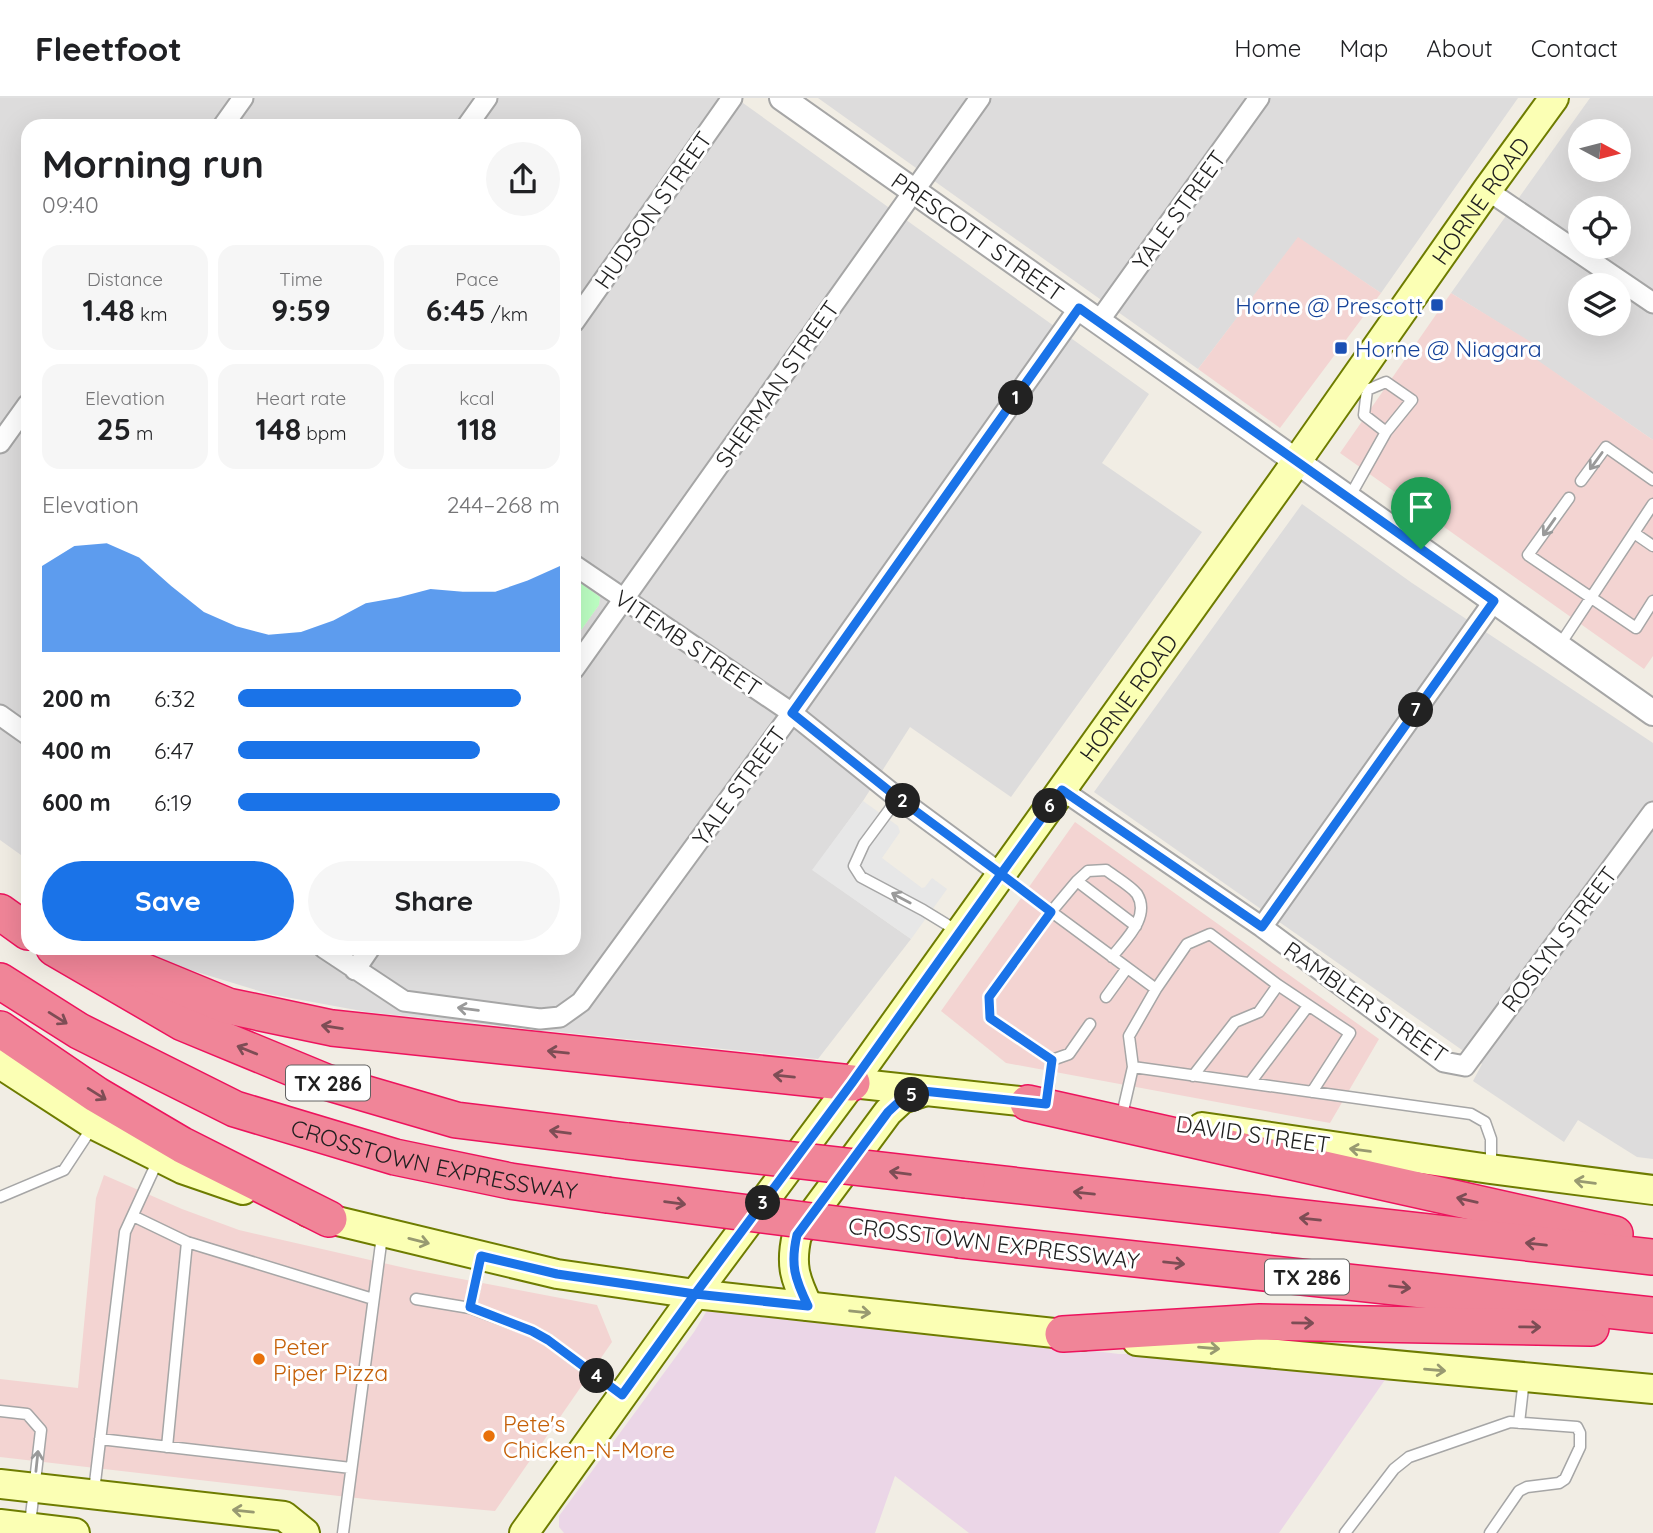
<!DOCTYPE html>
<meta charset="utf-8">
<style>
body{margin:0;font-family:Quicksand,sans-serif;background:#f6f6f6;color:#202124;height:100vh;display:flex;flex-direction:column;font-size:26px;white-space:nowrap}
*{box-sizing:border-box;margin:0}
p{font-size:23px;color:#757577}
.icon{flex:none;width:38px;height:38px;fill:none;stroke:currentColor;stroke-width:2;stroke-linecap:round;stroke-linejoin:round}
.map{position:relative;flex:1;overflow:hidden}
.side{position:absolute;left:21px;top:21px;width:560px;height:836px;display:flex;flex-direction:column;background:#fff;border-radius:21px;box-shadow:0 7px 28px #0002}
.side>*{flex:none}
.needle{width:46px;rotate:97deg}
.buttons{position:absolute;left:1568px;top:21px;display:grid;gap:14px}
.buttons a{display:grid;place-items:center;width:63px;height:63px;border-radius:50%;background:#fff;box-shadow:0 7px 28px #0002;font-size:35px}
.pin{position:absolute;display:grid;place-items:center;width:60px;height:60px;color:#fff;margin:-72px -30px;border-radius:50% 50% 50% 0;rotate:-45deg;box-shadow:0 0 7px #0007}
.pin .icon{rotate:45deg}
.km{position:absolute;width:35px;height:35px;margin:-18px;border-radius:50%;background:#222;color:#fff;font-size:19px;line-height:35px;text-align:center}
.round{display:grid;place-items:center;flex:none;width:74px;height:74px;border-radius:37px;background:#f6f6f6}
.overview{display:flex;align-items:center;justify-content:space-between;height:119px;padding:0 21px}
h1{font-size:38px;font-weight:700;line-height:52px}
.stats{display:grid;grid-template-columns:repeat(3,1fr);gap:10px;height:119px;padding:7px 21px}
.stats div{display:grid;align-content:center;border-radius:18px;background:#f6f6f6;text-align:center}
.stats b{font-size:30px;font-weight:700}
.stats small{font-size:19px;font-weight:400}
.stats p{font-size:19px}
.chart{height:196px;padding:14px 21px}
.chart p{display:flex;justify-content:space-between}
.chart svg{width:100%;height:126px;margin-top:7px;fill:#1a73e8;opacity:.7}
.button{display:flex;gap:14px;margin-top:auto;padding:14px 21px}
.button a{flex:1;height:80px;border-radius:42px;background:#1a73e8;color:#fff;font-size:28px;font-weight:700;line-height:80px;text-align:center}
.button a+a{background:#f6f6f6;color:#202124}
ul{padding:0 21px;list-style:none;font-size:23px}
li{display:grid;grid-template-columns:112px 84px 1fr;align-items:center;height:52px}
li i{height:18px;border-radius:9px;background:#1a73e8}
header{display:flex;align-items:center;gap:42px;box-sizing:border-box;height:98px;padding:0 35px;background:#fff;border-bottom:2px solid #e0e0e0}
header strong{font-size:33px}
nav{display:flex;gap:38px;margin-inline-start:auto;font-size:24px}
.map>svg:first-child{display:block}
.residential{fill:#dddcdc;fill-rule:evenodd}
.commercial{fill:#f3d4d2}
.industrial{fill:#ebd6e7}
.park{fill:#bdffc3}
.parking{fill:#e7e7e7}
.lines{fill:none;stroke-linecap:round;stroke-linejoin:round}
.service-casing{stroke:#a6a6a6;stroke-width:13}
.minor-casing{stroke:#a6a6a6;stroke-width:23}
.tertiary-casing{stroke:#a6a6a6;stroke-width:28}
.secondary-casing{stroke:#6e7c00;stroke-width:32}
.motorway-casing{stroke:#ed135d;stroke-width:38}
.service{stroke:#fff;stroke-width:10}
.minor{stroke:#fff;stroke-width:19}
.tertiary{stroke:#fff;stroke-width:24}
.secondary{stroke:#fbffb4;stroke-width:28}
.motorway{stroke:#f08598;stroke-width:35}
.motorway-bridge-casing{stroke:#ed135d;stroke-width:38;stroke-linecap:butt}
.motorway-bridge{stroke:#f08598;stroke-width:35}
.oneway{stroke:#9a9a9a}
.oneway2{stroke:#7d4d55}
.oneway3{stroke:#989a71}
.route-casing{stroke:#fff;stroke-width:14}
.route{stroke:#1a73e8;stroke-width:9}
.transit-dot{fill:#1a4fb4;stroke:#fff;stroke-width:2.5}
.food-dot{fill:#e8710a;stroke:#fff;stroke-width:2.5}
.labels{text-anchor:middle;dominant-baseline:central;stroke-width:6;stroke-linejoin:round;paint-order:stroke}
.shield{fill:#fff;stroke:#626262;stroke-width:2}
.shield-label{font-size:21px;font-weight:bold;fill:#1f1f1f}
.street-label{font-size:23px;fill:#1f1f1f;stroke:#fff}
.transit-label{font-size:23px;fill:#164399;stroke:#fff;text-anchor:end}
.food-label{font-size:23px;fill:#c56008;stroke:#fff;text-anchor:start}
</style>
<header>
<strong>Fleetfoot</strong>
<nav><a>Home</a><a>Map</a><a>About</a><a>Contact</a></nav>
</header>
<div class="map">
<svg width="1653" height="1435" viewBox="0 0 1653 1435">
<rect width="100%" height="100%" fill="#f1ede4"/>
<path class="residential" d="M0 0H736L1149 296 1102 365 1202 434 1011 699 910 629 863 703 813 772 911 841 818 961 367 914 269 896 161 863 144 851 574 850V542L599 507 600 499 574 480V28H28V762L0 742Z
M818 0H1518L1381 195 1298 140 1198 271Z
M1590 0H1653V342L1526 255 1533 246 1451 195ZM1580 33H1619V72H1580ZM1580 110H1619V149H1580ZM1580 187H1619V226H1580Z
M1302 406 1412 485 1653 645V1061L1637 1059 1578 1022 1564 1044 1473 983 1482 966 1094 694Z"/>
<path class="commercial" d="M1298 139 1381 195 1280 330 1198 271Z
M1451 195 1534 246 1527 255 1653 342V558L1644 571 1340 355Z
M1075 724 1379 941 1330 1025 1006 965 941 913Z
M104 1077 182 1111 239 1132 414 1172 597 1207 612 1244 495 1413 374 1402 0 1359V1281L78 1290 96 1100Z"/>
<path class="industrial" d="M713 1210 964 1237 1119 1256H1173L1389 1276 1279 1435H969L895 1378 875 1435H564L559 1429V1418L694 1234 706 1214Z"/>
<path class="park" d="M574 480 600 499 599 507 574 542Z"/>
<path class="parking" d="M863 703 898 728 900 734 882 760 922 790 925 789 932 780 947 791 911 841 812 772Z"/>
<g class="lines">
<defs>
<path id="service" d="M1367 292 1364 317 1386 334
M1581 383 1606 349 1653 382
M1349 400 1386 334 1412 302 1386 284 1367 292 1355 282
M1569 400 1528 457 1636 530 1653 503
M1634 435 1653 448
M1559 548 1653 406
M898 700 864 746 854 768 861 779 923 812 959 834
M1003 778 1156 891 1129 938 1133 969
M1077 783 1136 828
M1156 891 1187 846 1210 836 1278 887 1350 935 1312 994
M1106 899 1127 870
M1052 962 990 920 989 899 1051 814 1077 783 1088 773 1106 772C1114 778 1131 788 1137 796 1151 819 1125 842 1112 859
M1052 962 1069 956 1090 926
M1193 978 1235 924 1259 914 1278 887
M1250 985 1308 908
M1047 1003 1052 962
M1122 1017 1133 969 1471 1016 1485 1024 1491 1041V1067
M0 1099 64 1072 93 1028
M133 1118 187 1144 373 1201
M481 1159 470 1210 532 1233 548 1242 620 1296
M416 1201 470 1210
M0 1313 27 1316 41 1332 30 1426
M1519 1325 1524 1281
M100 1341 351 1370
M167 1349 187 1144
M94 1393 125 1134 159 1060
M343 1435 382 1138
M1345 1435 1394 1371 1409 1359 1510 1324 1577 1329 1580 1335V1349L1565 1381 1559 1385 1527 1389 1519 1393 1490 1435"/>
<path id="minor" d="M223 28 243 0
M467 28 487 0
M1487 92 1653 205
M1099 223 1259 0
M574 224 732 0
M0 345 28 306
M574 467 792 615 898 700 1001 776
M574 571 980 0
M0 617 28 637
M1062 692 1262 829 1444 964 1465 968 1653 714
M1262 829 1494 503
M324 850 404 903 540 921 560 919 581 904 792 615 1079 210
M355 872 370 850"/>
<g id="tertiary">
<path id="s1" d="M782 0 1653 615"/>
</g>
<g id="secondary">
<path d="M0 966 94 1027 182 1071 243 1092"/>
<path d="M852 985 1047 1006"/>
<path d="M1202 1029 1490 1071 1653 1092"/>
<path d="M308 1114 329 1121 557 1176 695 1196 1082 1238"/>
<path d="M808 1208C795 1181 790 1167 797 1137L888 1014 902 1001 923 994"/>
<path d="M1137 1243 1653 1291"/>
<path d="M0 1386 284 1418 305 1435"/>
<path d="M0 1426 75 1435"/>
<path id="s2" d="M524 1435 695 1196 852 985 1297 363 1487 92 1554 0"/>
</g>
<g id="motorway">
<path d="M0 814 28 834"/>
<path d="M54 850 183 925 326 984 456 1022 627 1043"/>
<path d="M87 850 228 908 332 930 852 985"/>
<path id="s3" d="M0 883 79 933 235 1011 395 1059 510 1083 607 1097"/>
<path d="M0 931 97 997 182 1047 329 1121"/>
<path d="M1028 1005 1615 1136"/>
<path d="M967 1082 1653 1159"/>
<path d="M960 1142 1653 1217"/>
<path d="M1063 1236 1260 1224 1591 1230"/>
</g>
</defs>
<use href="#service" class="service-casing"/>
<use href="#minor" class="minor-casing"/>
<use href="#tertiary" class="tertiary-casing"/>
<use href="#secondary" class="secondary-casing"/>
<use href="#motorway" class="motorway-casing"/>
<use href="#service" class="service"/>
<use href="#minor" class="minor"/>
<use href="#tertiary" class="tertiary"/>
<use href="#secondary" class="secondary"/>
<use href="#motorway" class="motorway"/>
<defs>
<path id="motorway-bridge" d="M627 1043 967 1082
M607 1097 960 1142"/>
</defs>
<use href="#motorway-bridge" class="motorway-bridge-casing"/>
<use href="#motorway-bridge" class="motorway-bridge"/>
</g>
<defs><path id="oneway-shaft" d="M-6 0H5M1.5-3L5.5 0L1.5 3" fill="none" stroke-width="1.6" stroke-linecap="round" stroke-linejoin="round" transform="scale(1.75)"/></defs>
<g class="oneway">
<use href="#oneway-shaft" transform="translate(1596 363) rotate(126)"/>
<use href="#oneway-shaft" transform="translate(1549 429) rotate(125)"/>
<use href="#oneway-shaft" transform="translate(901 800) rotate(-152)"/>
<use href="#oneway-shaft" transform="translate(468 911) rotate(-173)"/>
<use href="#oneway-shaft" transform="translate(37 1363) rotate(-84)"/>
</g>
<g class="oneway2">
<use href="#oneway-shaft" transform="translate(58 920) rotate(32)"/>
<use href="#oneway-shaft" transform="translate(332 929) rotate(-171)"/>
<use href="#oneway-shaft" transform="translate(247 952) rotate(-158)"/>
<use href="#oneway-shaft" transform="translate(558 954) rotate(-174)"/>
<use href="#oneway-shaft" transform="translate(784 978) rotate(-174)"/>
<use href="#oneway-shaft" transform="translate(97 996) rotate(32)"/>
<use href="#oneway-shaft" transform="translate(560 1034) rotate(-173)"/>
<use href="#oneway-shaft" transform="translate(900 1075) rotate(-173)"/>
<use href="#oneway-shaft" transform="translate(1084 1095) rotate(-174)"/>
<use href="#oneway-shaft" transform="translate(1467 1102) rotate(-167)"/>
<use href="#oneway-shaft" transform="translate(675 1105) rotate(7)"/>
<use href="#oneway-shaft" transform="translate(1310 1121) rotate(-174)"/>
<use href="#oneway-shaft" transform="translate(1536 1146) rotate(-174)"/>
<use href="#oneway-shaft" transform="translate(1174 1165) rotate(6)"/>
<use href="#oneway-shaft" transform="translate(1400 1189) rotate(6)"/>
<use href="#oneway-shaft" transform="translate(1303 1225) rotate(1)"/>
<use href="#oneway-shaft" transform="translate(1530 1229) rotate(1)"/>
</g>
<g class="oneway3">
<use href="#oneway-shaft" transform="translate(1360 1052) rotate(-172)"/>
<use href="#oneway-shaft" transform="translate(1585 1084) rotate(-173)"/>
<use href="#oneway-shaft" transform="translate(419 1143) rotate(14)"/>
<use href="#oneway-shaft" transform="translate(860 1214) rotate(6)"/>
<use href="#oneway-shaft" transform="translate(1209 1250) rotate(5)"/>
<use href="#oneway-shaft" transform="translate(1435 1272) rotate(5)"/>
<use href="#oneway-shaft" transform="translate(243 1413) rotate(-174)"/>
</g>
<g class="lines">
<defs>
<path id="route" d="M1421 451 1079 210 792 615 898 700 1001 776 852 985 695 1196 557 1176 481 1158 470 1209 532 1233 548 1242 622 1297 695 1196 808 1208C795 1181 790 1167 797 1137L888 1014 902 1001 923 993 1046 1006 1052 962 990 920 989 899 1051 814 1001 776 1062 692 1262 829 1494 503 1421 451"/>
</defs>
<use href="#route" class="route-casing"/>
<use href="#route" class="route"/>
</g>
<g class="transit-dot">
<rect x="1430" y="200" width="14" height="14" rx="3.5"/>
<rect x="1334" y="243" width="14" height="14" rx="3.5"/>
</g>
<g class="food-dot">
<circle cx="259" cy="1261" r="7"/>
<circle cx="489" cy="1338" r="7"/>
</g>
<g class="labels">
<g class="shield">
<rect x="286" y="967.5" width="84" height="35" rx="5"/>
<rect x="1265" y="1161.5" width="84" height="35" rx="5"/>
</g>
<g class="shield-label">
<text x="328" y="985">TX 286</text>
<text x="1307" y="1179">TX 286</text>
</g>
<g class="street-label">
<text stroke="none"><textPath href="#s2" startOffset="1640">HORNE ROAD</textPath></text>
<text transform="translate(653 112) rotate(-55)">HUDSON STREET</text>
<text transform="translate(1179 112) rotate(-54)">YALE STREET</text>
<text stroke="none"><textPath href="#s1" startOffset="240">PRESCOTT STREET</textPath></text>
<text transform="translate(777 286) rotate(-55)">SHERMAN STREET</text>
<text transform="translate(688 545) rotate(34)">VITEMB STREET</text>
<text stroke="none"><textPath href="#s2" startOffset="1031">HORNE ROAD</textPath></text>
<text transform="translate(739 688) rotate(-54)">YALE STREET</text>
<text transform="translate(1559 841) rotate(-53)">ROSLYN STREET</text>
<text transform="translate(1366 904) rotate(35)">RAMBLER STREET</text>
<text transform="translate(1253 1036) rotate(8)">DAVID STREET</text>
<text stroke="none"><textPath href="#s3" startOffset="474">CROSSTOWN EXPRESSWAY</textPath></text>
<text transform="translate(994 1145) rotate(7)">CROSSTOWN EXPRESSWAY</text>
</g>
<g class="transit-label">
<text x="1423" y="207">Horne @ Prescott</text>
<text x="1355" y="250" text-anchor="start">Horne @ Niagara</text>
</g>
<g class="food-label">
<text x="273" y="1248">Peter<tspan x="273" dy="26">Piper Pizza</tspan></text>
<text x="503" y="1325">Pete's<tspan x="503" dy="26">Chicken-N-More</tspan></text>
</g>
</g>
</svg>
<div class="buttons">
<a><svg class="needle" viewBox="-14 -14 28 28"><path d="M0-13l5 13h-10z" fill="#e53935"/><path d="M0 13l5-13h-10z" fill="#757577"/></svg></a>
<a><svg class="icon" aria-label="locate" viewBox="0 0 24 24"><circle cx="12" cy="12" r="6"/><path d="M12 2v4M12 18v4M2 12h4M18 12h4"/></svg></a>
<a><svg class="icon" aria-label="layers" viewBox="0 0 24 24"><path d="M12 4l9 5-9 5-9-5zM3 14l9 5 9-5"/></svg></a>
</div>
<div class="pin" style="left:1421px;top:451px;background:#1e9e55"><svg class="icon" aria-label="arrive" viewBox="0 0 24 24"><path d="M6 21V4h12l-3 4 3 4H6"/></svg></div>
<b class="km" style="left:1016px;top:300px">1</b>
<b class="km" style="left:903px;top:703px">2</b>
<b class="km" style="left:763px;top:1105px">3</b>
<b class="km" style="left:597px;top:1278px">4</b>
<b class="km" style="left:912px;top:997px">5</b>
<b class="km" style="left:1050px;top:708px">6</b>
<b class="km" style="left:1416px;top:612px">7</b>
<section class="side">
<div class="overview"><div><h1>Morning run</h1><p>09:40</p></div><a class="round"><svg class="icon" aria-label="share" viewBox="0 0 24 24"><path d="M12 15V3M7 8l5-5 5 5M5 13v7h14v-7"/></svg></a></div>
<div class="stats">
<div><p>Distance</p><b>1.48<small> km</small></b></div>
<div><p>Time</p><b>9:59</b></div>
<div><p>Pace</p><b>6:45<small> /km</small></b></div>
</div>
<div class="stats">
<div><p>Elevation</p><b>25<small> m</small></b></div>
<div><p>Heart rate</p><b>148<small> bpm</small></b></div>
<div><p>kcal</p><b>118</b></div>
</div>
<div class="chart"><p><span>Elevation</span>244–268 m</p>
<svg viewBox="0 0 160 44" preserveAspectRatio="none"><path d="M0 44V14L10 7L20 6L30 11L40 21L50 30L60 35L70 38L80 37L90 33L100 27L110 25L120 22L130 23L140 23L150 19L160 14V44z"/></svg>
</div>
<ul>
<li><b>200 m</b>6:32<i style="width:88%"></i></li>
<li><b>400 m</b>6:47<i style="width:75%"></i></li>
<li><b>600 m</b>6:19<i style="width:100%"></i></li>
</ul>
<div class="button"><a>Save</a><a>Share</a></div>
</section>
</div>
